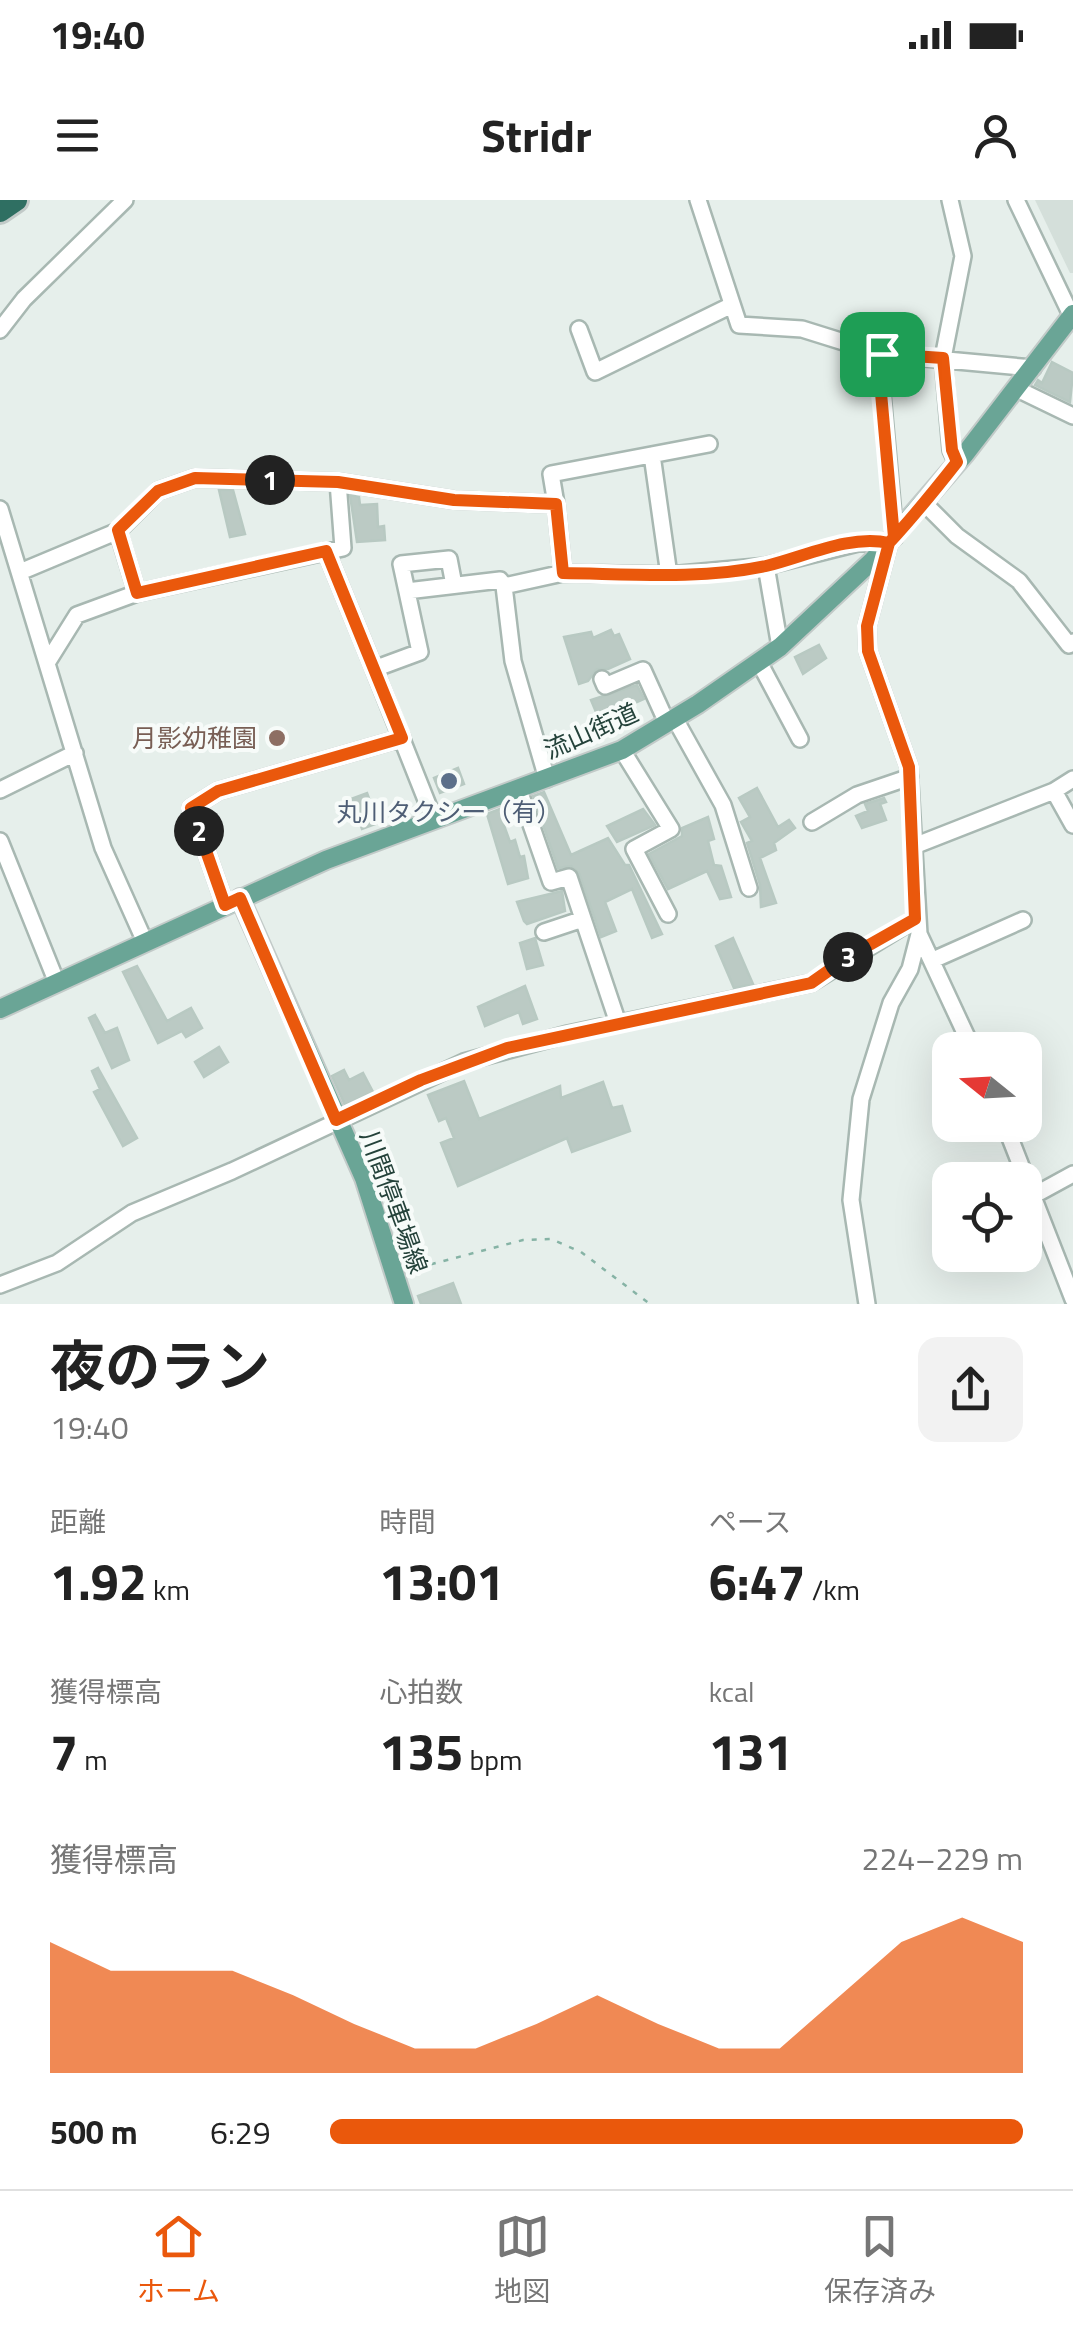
<!DOCTYPE html>
<html lang="ja">
<meta charset="utf-8">
<style>
body{margin:0;font-family:"Titillium Web","Noto Sans JP",sans-serif;background:#f2f2f2;color:#222;height:100vh;display:flex;flex-direction:column;font-size:38px;white-space:nowrap}
*{box-sizing:border-box;margin:0}
p{font-size:32px;color:#767676}
.icon{flex:none;width:55px;height:55px;fill:none;stroke:currentColor;stroke-width:2;stroke-linecap:round;stroke-linejoin:round}
.map{position:relative;height:1104px;overflow:hidden}
.side{display:flex;flex-direction:column;background:#fff;flex:1}
.side>*{flex:none}
.needle{width:65px;rotate:288deg}
.fabs{position:absolute;left:932px;top:832px;display:grid;gap:20px}
.fabs a{display:grid;place-items:center;width:110px;height:110px;border-radius:20px;background:#fff;box-shadow:0 10px 40px #0002;font-size:50px}
.pin{position:absolute;display:grid;place-items:center;width:85px;height:85px;color:#fff;margin:-42px;border-radius:20px;box-shadow:0 5px 15px #0006}
.km{position:absolute;width:50px;height:50px;margin:-25px;border-radius:50%;background:#222;color:#fff;font-size:28px;line-height:50px;text-align:center}
.round{display:grid;place-items:center;flex:none;width:105px;height:105px;border-radius:20px;background:#f2f2f2}
.overview{display:flex;align-items:center;justify-content:space-between;height:170px;padding:0 50px}
h1{font-size:55px;font-weight:700;line-height:75px}
.stats{display:grid;grid-template-columns:repeat(3,1fr);gap:15px;height:170px;padding:10px 50px}
.stats div{display:grid;align-content:center}
.stats b{font-size:50px;font-weight:700}
.stats small{font-size:28px;font-weight:400}
.stats p{font-size:28px}
.chart{height:280px;padding:20px 50px}
.chart p{display:flex;justify-content:space-between}
.chart svg{width:100%;height:180px;margin-top:10px;fill:#ea580c;opacity:.7}
ul{padding:0 50px;list-style:none;font-size:32px}
li{display:grid;grid-template-columns:160px 120px 1fr;align-items:center;height:75px}
li i{height:25px;border-radius:12px;background:#ea580c}
.status{display:flex;justify-content:space-between;align-items:center;height:70px;padding:0 50px;background:#fff;direction:ltr}
.status svg{height:28px;fill:currentColor}
header{display:flex;justify-content:space-between;align-items:center;height:130px;padding:0 50px;background:#fff;font-size:45px;font-weight:700}
.dock{display:flex;justify-content:space-around;align-items:center;height:140px;border-top:2px solid #e0e0e0;background:#fff;font-size:28px;color:#767676}
.dock a{display:grid;justify-items:center;gap:5px}
.dock .on{color:#ea580c}
.map>svg:first-child{display:block}
.built{fill:#d4dfda}
.building{fill:#bbcac4;stroke:#b8c9c2;stroke-width:2.5}
.lines{fill:none;stroke-linecap:round;stroke-linejoin:round}
.minor-casing{stroke:#a8b8b2;stroke-width:20}
.major-casing{stroke:#c2cac8;stroke-width:22}
.highway-casing{stroke:#c2cac8;stroke-width:28}
.path{stroke:#86b3a5;stroke-width:2.5;stroke-dasharray:5 8;stroke-linecap:butt}
.minor{stroke:#fff;stroke-width:15}
.major{stroke:#6aa596;stroke-width:18}
.highway{stroke:#2f6f62;stroke-width:22}
.route-casing{stroke:#fff;stroke-width:20}
.route{stroke:#ea580c;stroke-width:12}
.education-dot{fill:#8d6e63;stroke:#f7fbf9;stroke-width:4}
.service-dot{fill:#5c6f8a;stroke:#f7fbf9;stroke-width:4}
.labels{text-anchor:middle;dominant-baseline:central;stroke-width:8;stroke-linejoin:round;paint-order:stroke}
.street-label{font-size:25px;fill:#24423a;stroke:#f7fbf9}
.education-label{font-size:25px;fill:#785e54;stroke:#f7fbf9;text-anchor:end}
.service-label{font-size:25px;fill:#4e5e75;stroke:#f7fbf9}
</style>
<div class="status"><b>19:40</b><svg viewBox="0 0 49 12"><path d="M0 12V9h3v3zM5 12V6h3v6zM10 12V3h3v9zM15 12V0h3v12zM26 1h20v11H26zM47 4h2v5h-2z"/></svg></div>
<header><svg class="icon" aria-label="menu" viewBox="0 0 24 24"><path d="M4 6h16M4 12h16M4 18h16"/></svg>Stridr<svg class="icon" aria-label="person" viewBox="0 0 24 24"><circle cx="12" cy="8" r="4"/><path d="M4 21q1-7 8-7t8 7"/></svg></header>
<div class="map">
<svg width="1073" height="1104" viewBox="0 0 1073 1104">
<rect width="100%" height="100%" fill="#e6efeb"/>
<path class="built" d="M1035 0H1073V73H1070Z"/>
<path class="building" d="M1052 162 1073 173 1070 202 1035 185 1038 180 1042 183Z
M219 290H233L245 334 230 337Z
M350 295 359 297 360 305 377 304 378 327 384 326 385 340 357 342Z
M611 430 614 436 619 434 630 459 608 469H597L588 481 579 484 564 437 591 432 593 438Z
M819 445 826 458 803 474 795 457Z
M637 485 644 499 599 519 591 500Z
M458 568 464 584 440 593 434 578Z
M757 588 778 627 789 620 795 628 774 643 776 650 760 658 776 703 761 707 760 685 747 643 752 641 741 622 750 617 739 598Z
M544 592 571 655 608 638 625 665H629L662 734 652 738 632 689 605 702 616 731 601 737 579 673 571 666 558 668 533 596Z
M367 593 378 623 362 629 351 599Z
M884 598 886 602 880 604 886 620 862 628 856 616 868 611 865 604Z
M505 607 508 618 502 620 510 642 515 640 520 657 524 656 528 678 508 684 487 614Z
M643 609 655 625 617 642 607 626Z
M708 617 714 639 708 641 714 665 721 666 731 697 720 699 707 671 668 689 649 654 682 636V628Z
M562 691 565 711 527 724 524 721 517 702Z
M535 738 543 765 527 769 520 743Z
M733 738 753 784 734 788 716 746Z
M137 766 167 821 191 808 202 828 186 837 182 831 158 843 123 772Z
M525 786 537 819 523 824 519 812 485 826 478 807Z
M95 815 105 833 117 828 129 860 112 868 89 818Z
M219 847 228 862 204 877 195 862Z
M98 868 137 938 123 946 94 892 100 889 92 871Z
M344 870 349 880 363 873 373 892 345 905 332 876Z
M464 881 479 919 560 886 561 898 603 882 612 908 622 906 630 931 572 952 567 938 458 986 441 943 454 938 446 918 439 921 428 895Z
M453 1083 461 1104H421L418 1096Z"/>
<g class="lines">
<defs>
<path id="minor" d="M698 0 739 125 802 129 882 154 1033 168
M950 0 963 56 943 158 951 250 957 263
M1016 0 1073 119
M579 129 595 172 732 105
M0 130 24 99 125 0
M882 154 881 183 895 337
M1017 189 1073 216
M652 255 669 375
M924 303 957 336 1019 381 1069 445 1073 442
M556 304 551 274 709 244
M0 309 103 648 145 742
M118 331 137 393
M326 351 374 469
M766 366 858 343H889L867 426 868 451 909 567 919 734 973 850
M20 372 118 331 158 291 195 278 338 282 454 300 556 304 563 373
M407 391 500 380 504 386
M759 462 800 539
M47 463 77 415 137 393 343 348 338 282
M602 479 605 486 643 470 667 523
M675 519 723 605 749 688
M622 550 671 629 634 649 668 714
M547 579 513 461 504 386 563 373 669 375 766 366 780 447
M0 590 75 553
M519 590 551 682 569 677 618 823
M1054 591 1073 625
M434 620 374 469 420 452 401 364 449 359 454 385
M812 622 857 595 910 577
M0 641 57 783
M914 646 1054 591 1073 579
M225 705 191 608 218 591 402 538
M544 732 583 719
M933 760 1023 720
M1005 925 1073 1099
M1031 997 1073 974
M0 1085 57 1063 132 1013 232 971 464 862 568 834 811 783 915 719
M867 1104 851 1000 861 899 891 803 910 769 919 734"/>
<path id="major" d="M240 698 364 978 404 1104
M0 809 326 660 622 550 698 504 780 447 873 360 965 254 1073 114"/>
<path id="highway" d="M0 11 16 0"/>
</defs>
<use href="#minor" class="minor-casing"/>
<use href="#major" class="major-casing"/>
<use href="#highway" class="highway-casing"/>
<path class="path" d="M405 1061 432 1064 523 1040 551 1039 581 1052 650 1104"/>
<use href="#minor" class="minor"/>
<use href="#major" class="major"/>
<use href="#highway" class="highway"/>
</g>
<g class="lines">
<defs>
<path id="route" d="M882 154 880 182 894 337 889 343C850 334 804 357 766 366 701 380 629 374 563 373L556 304 454 300 338 282 195 278 158 291 118 330 137 393 326 351 402 538 218 591 191 608 225 705 240 698 336 920 421 880 507 848 811 783 848 757 915 719 909 567 868 451 867 426 889 343C913 317 935 290 957 262L952 250 943 158 882 154"/>
</defs>
<use href="#route" class="route-casing"/>
<use href="#route" class="route"/>
</g>
<circle class="education-dot" cx="277" cy="538" r="10"/>
<circle class="service-dot" cx="449" cy="581" r="10"/>
<g class="labels">
<g class="street-label">
<text transform="translate(591 531) rotate(-24)">流山街道</text>
<text transform="translate(394 1002) rotate(70)">川間停車場線</text>
</g>
<g class="education-label">
<text x="257" y="538">月影幼稚園</text>
</g>
<g class="service-label">
<text x="449" y="612">丸川タクシー（有）</text>
</g>
</g>
</svg>
<div class="fabs">
<a><svg class="needle" viewBox="-14 -14 28 28"><path d="M0-13l5 13h-10z" fill="#e53935"/><path d="M0 13l5-13h-10z" fill="#767676"/></svg></a>
<a><svg class="icon" aria-label="locate" viewBox="0 0 24 24"><circle cx="12" cy="12" r="6"/><path d="M12 2v4M12 18v4M2 12h4M18 12h4"/></svg></a>
</div>
<div class="pin" style="left:882px;top:154px;background:#1e9e55"><svg class="icon" aria-label="arrive" viewBox="0 0 24 24"><path d="M6 21V4h12l-3 4 3 4H6"/></svg></div>
<b class="km" style="left:270px;top:280px">1</b>
<b class="km" style="left:199px;top:631px">2</b>
<b class="km" style="left:848px;top:757px">3</b>
</div>
<section class="side">
<div class="overview"><div><h1>夜のラン</h1><p>19:40</p></div><a class="round"><svg class="icon" aria-label="share" viewBox="0 0 24 24"><path d="M12 15V3M7 8l5-5 5 5M5 13v7h14v-7"/></svg></a></div>
<div class="stats">
<div><p>距離</p><b>1.92<small> km</small></b></div>
<div><p>時間</p><b>13:01</b></div>
<div><p>ペース</p><b>6:47<small> /km</small></b></div>
</div>
<div class="stats">
<div><p>獲得標高</p><b>7<small> m</small></b></div>
<div><p>心拍数</p><b>135<small> bpm</small></b></div>
<div><p>kcal</p><b>131</b></div>
</div>
<div class="chart"><p><span>獲得標高</span>224–229 m</p>
<svg viewBox="0 0 160 44" preserveAspectRatio="none"><path d="M0 44V12L10 19L20 19L30 19L40 25L50 32L60 38L70 38L80 32L90 25L100 32L110 38L120 38L130 25L140 12L150 6L160 12V44z"/></svg>
</div>
<ul>
<li><b>500 m</b>6:29<i style="width:100%"></i></li>
</ul>
</section>
<nav class="dock">
<a class="on"><svg class="icon" aria-label="home" viewBox="0 0 24 24"><path d="M3 11l9-7 9 7M6 9v11h12V9"/></svg>ホーム</a>
<a><svg class="icon" aria-label="map" viewBox="0 0 24 24"><path d="M3 6l6-2 6 2 6-2v14l-6 2-6-2-6 2zM9 4v14M15 6v14"/></svg>地図</a>
<a><svg class="icon" aria-label="saved" viewBox="0 0 24 24"><path d="M7 4h10v16l-5-4-5 4z"/></svg>保存済み</a>
</nav>
